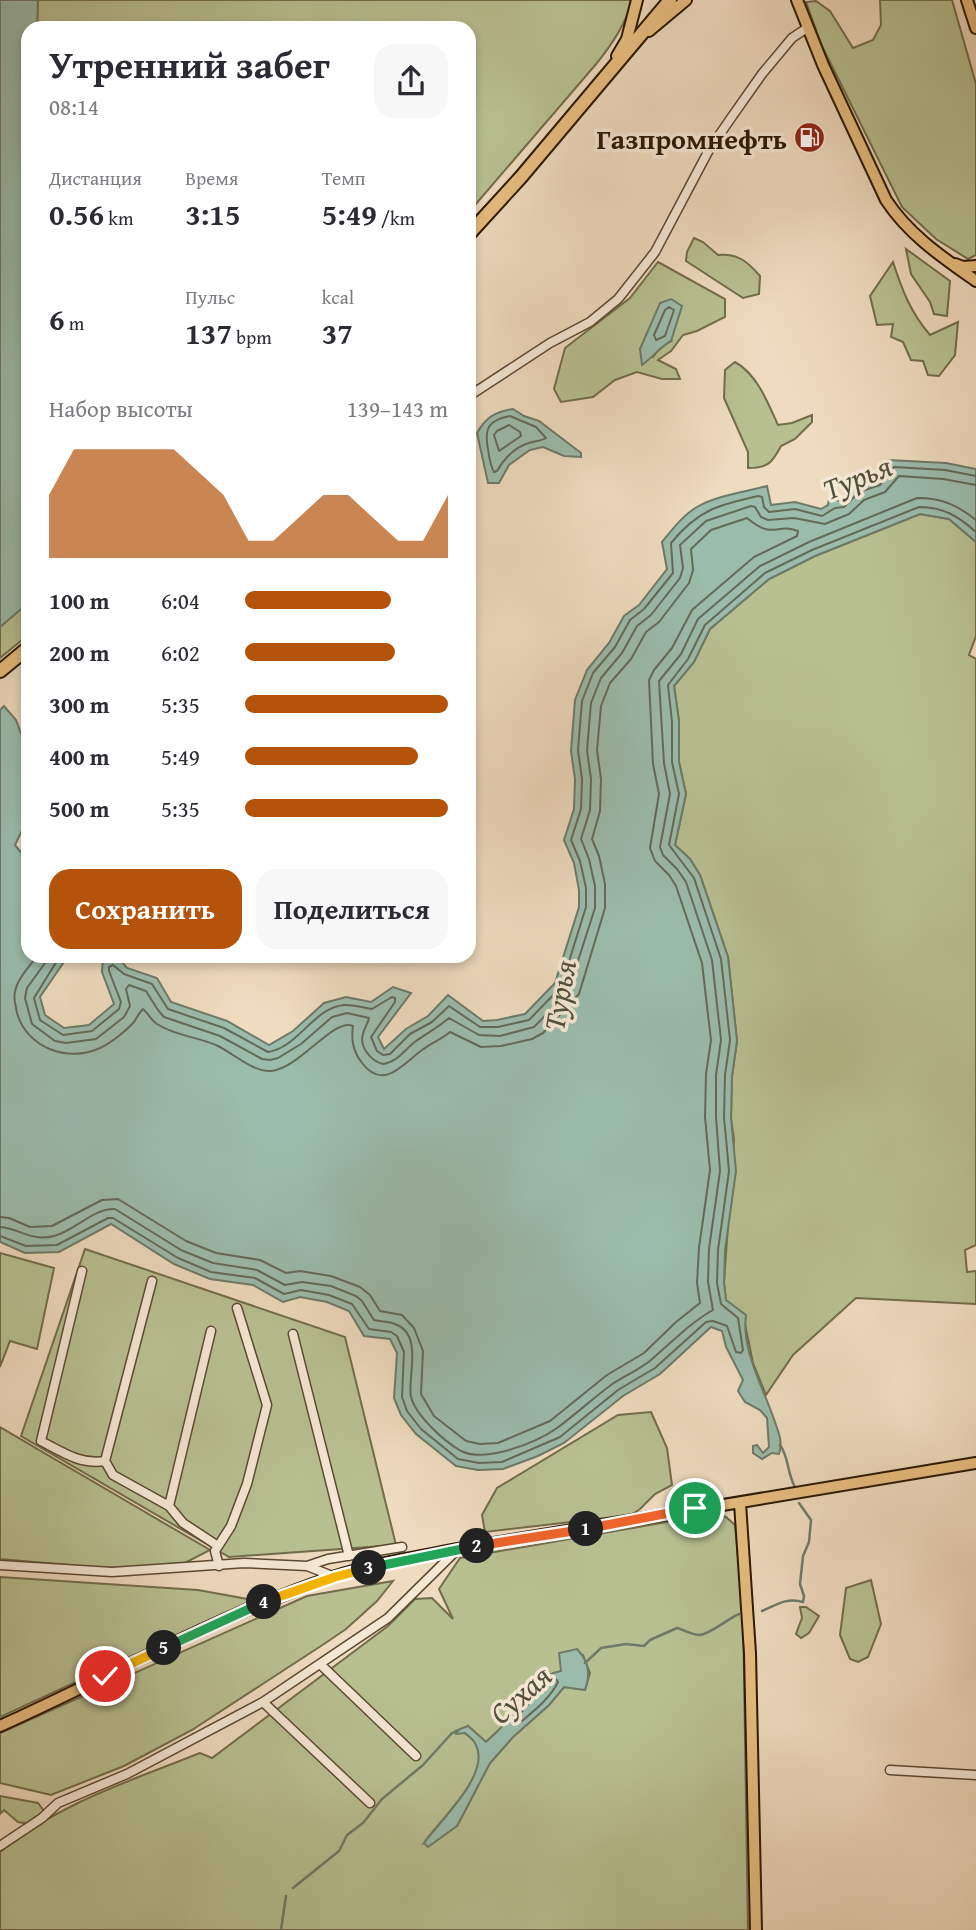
<!DOCTYPE html>
<html lang="ru">
<meta charset="utf-8">
<style>
body{margin:0;font-family:"Gentium Book Plus",serif;background:#f7f7f7;color:#2b2b33;height:100vh;display:flex;flex-direction:column;font-size:26px;white-space:nowrap}
*{box-sizing:border-box;margin:0}
p{font-size:23px;color:#7c7c81}
.icon{flex:none;width:38px;height:38px;fill:none;stroke:currentColor;stroke-width:2;stroke-linecap:round;stroke-linejoin:round}
.map{position:relative;flex:1;overflow:hidden}
.drawer{position:absolute;left:21px;top:21px;width:455px;height:942px;display:flex;flex-direction:column;background:#fff;border-radius:21px;box-shadow:0 4px 10px #0003}
.drawer>*{flex:none}
.pin{position:absolute;display:grid;place-items:center;width:60px;height:60px;color:#fff;margin:-30px;border:4px solid #fff;border-radius:50%;box-shadow:0 2px 7px #0007}
.km{position:absolute;width:35px;height:35px;margin:-18px;border-radius:50%;background:#222;color:#fff;font-size:19px;line-height:35px;text-align:center}
.round{display:grid;place-items:center;flex:none;width:74px;height:74px;border-radius:21px;background:#f7f7f7}
.summary{display:flex;align-items:center;justify-content:space-between;height:119px;padding:0 28px}
h1{font-size:38px;font-weight:600;line-height:52px}
.figures{display:grid;grid-template-columns:repeat(3,1fr);gap:10px;height:119px;padding:7px 28px}
.figures div{display:grid;align-content:center}
.figures b{font-size:30px;font-weight:600}
.figures small{font-size:19px;font-weight:400}
.figures p{font-size:19px}
.chart{height:196px;padding:14px 28px}
.chart p{display:flex;justify-content:space-between}
.chart svg{width:100%;height:126px;margin-top:7px;fill:#b45309;opacity:.7}
.cta{display:flex;gap:14px;margin-top:auto;padding:14px 28px}
.cta a{flex:1;height:80px;border-radius:21px;background:#b45309;color:#fff;font-size:28px;font-weight:600;line-height:80px;text-align:center}
.cta a+a{background:#f7f7f7;color:#2b2b33}
ul{padding:0 28px;list-style:none;font-size:23px}
li{display:grid;grid-template-columns:112px 84px 1fr;align-items:center;height:52px}
li i{height:18px;border-radius:9px;background:#b45309}
.map>svg:first-child{display:block}
.green{fill:#b8c092;stroke:#726c4a;stroke-width:2;fill-rule:evenodd}
.water{fill:#9bbcac;stroke:#6e7a68;stroke-width:2}
.lines{fill:none;stroke-linecap:round;stroke-linejoin:round}
.shore{stroke:#636a57;stroke-width:2}
.stream{stroke:#6e7a68;stroke-width:2.5}
.minor-casing{stroke:#5c4831;stroke-width:11}
.major-casing{stroke:#2b1702;stroke-width:14}
.highway-casing{stroke:#2b1702;stroke-width:16}
.minor{stroke:#f5e8d5;stroke-width:8}
.major{stroke:#e8be80;stroke-width:10}
.highway{stroke:#e8be80;stroke-width:12}
.split-1-casing{stroke:#fff;stroke-width:14}
.split-2-casing{stroke:#fff;stroke-width:14}
.split-3-casing{stroke:#fff;stroke-width:14}
.split-4-casing{stroke:#fff;stroke-width:14}
.split-5-casing{stroke:#fff;stroke-width:14}
.split-6-casing{stroke:#fff;stroke-width:14}
.split-1{stroke:#f0652b;stroke-width:9}
.split-2{stroke:#f0652b;stroke-width:9}
.split-3{stroke:#22a559;stroke-width:9}
.split-4{stroke:#f5b400;stroke-width:9}
.split-5{stroke:#22a559;stroke-width:9}
.split-6{stroke:#f5b400;stroke-width:9}
.labels{text-anchor:middle;dominant-baseline:central;stroke-width:7;stroke-linejoin:round;paint-order:stroke}
.poi-label{font-size:28px;font-weight:bold;fill:#2b1702;stroke:#f5e8d5;text-anchor:end}
.water-label{font-size:30px;font-style:italic;fill:#52513e;stroke:#f5e8d5}
</style>
<div class="map">
<svg width="976" height="1930" viewBox="0 0 976 1930">
<rect width="100%" height="100%" fill="#efdbbf"/>
<filter id="stains"><feTurbulence type="fractalNoise" baseFrequency=".00286" numOctaves="4"/><feColorMatrix values="0 0 0 0 .2 0 0 0 0 .09 0 0 0 0 .02 0 0 0 .5 -.17"/></filter>
<radialGradient id="worn" r=".72"><stop offset=".6" stop-color="#630" stop-opacity="0"/><stop offset="1" stop-color="#630" stop-opacity=".3"/></radialGradient>
<path class="green" d="M38 0H632C626 24 612 44 597 63L469 212V28H37Z
M880 0H952L976 84V255L968 259 936 239 902 207 822 46 806 2 816 1 830 11 853 48 873 40 881 25Z
M694 238 703 242 718 255C738 253 748 262 760 276L759 294 743 298 686 261 687 252Z
M906 249 950 281 947 316 934 314 930 302 911 274Z
M658 262 725 299V317L697 331 683 335 671 351 658 360 676 369 680 379H662L637 372 615 380 593 397 561 402 554 389 565 348 630 298ZM647 334 671 341 661 347 653 357 640 349Z
M893 262C902 290 911 313 930 335L958 322 955 355 939 376 928 375 923 361 911 360 903 342 891 337 893 324 877 325 870 296Z
M735 362C757 374 768 403 778 425L792 423 812 415V422L795 439 781 446C772 463 768 468 748 468V452L724 398 725 370Z
M920 514 949 519 976 542V636L969 655 976 659V1245L965 1250 967 1272 976 1271V1304L856 1298 793 1355 766 1395 753 1363 745 1324 726 1300 724 1283 734 1139 731 1118 732 1076 737 1041 728 957 700 875 690 859 675 845 686 794 679 762V721L674 686 694 662 710 629 769 579 815 556Z
M28 603V635L0 658V627Z
M85 1249 345 1337 396 1545 229 1557 21 1436Z
M0 1253 54 1268 37 1349 10 1341 0 1367Z
M651 1412 667 1448 672 1485 655 1494 640 1509 631 1515 485 1532 482 1515 497 1488 618 1415Z
M0 1427 210 1550 181 1565 103 1568 0 1559Z
M713 1514 726 1517 735 1525 743 1610 748 1930H0V1852C59 1803 130 1781 200 1753L212 1758 388 1626 415 1599 432 1598 453 1619 439 1589 460 1558ZM583 1655 590 1673 585 1690 564 1687 549 1705 513 1737 490 1763 457 1826 424 1843C439 1820 492 1775 476 1744 474 1740 468 1736 465 1733L468 1726 486 1742 503 1726 515 1706 538 1681 561 1671Z
M0 1577 198 1590 253 1600 0 1717Z
M871 1580 881 1624 868 1657 858 1662 850 1659 840 1635 846 1588Z
M393 1581 377 1601 346 1629 324 1644 192 1730 124 1766 51 1795 0 1783V1733L307 1596Z
M800 1607H806L819 1616 809 1633 801 1638 796 1634 802 1618Z
M0 1796 38 1803 44 1811 29 1824 18 1822 4 1810 0 1814Z"/>
<path class="water" d="M0 0H38L37 28H28V603L0 627Z
M671 299 682 306 671 341C660 347 653 357 642 365L640 349 660 303Z
M513 409 524 416 539 421 581 453V457L564 456 543 447 530 450 509 465 499 483H488L477 433C486 417 495 412 513 409Z
M888 460 946 463 976 469V542L949 519 920 514 815 556 769 579 710 629 694 662 674 686 679 721V762L686 794 675 845 690 859 700 875 728 957 737 1041 732 1076 731 1118 736 1171 725 1250 724 1283 726 1300 746 1315C741 1350 764 1389 775 1422 779 1434 783 1442 779 1454L772 1453 762 1459 753 1453V1446L757 1445 763 1453 769 1447 767 1418 760 1410 745 1402 738 1391 743 1380 726 1347 722 1331 711 1327 660 1374 623 1396 564 1443 538 1456 503 1469 478 1470 456 1466 416 1434 401 1415 394 1398 397 1353 390 1339 364 1336 349 1311 327 1302 300 1297 283 1302 253 1285 210 1279 174 1264 111 1224 59 1252 25 1253 0 1242V710L4 706 16 720 22 736 28 772V818L15 845 28 861V956H68L40 997 45 1015 64 1028 89 1025 114 1004 102 972 103 956H117L127 968 157 978 171 1002 227 1021 269 1045 293 1031 324 1003 346 997 371 1002 393 987 411 993 378 1037 384 1049 406 1029 428 1016 448 995 483 1021 497 1020 525 1014 555 983 579 907V890L574 863 564 840 574 809 575 779 571 751 575 700 587 670 609 643 624 616 639 605 667 569 662 542C672 530 683 515 697 507 718 495 745 492 767 486L771 505 795 502 821 509 828 505 829 499 840 501 855 486 877 479Z
M577 1649C590 1663 590 1674 585 1690L564 1687 549 1705 513 1737 490 1763 457 1826 428 1847 424 1843C440 1821 491 1774 476 1745 474 1740 469 1736 465 1733L456 1734 455 1731 468 1726 486 1742C491 1737 498 1732 502 1726 520 1706 532 1676 561 1671L559 1653Z"/>
<g class="lines">
<path class="shore" d="M669 307 674 310 665 336 656 340 654 335 665 310Z
M510 416 536 427 546 438C541 441 535 441 529 443 515 447 504 459 497 471L494 472C490 465 489 457 488 449 484 429 488 420 510 416Z
M509 425 520 432 521 436 499 451 494 435 497 431Z
M50 956 27 988 25 998 32 1024 55 1041 66 1043 96 1039 124 1017 130 1006 126 989 129 985 146 991 158 1010 164 1017 220 1036 262 1059 270 1060 278 1058 301 1044 332 1017 347 1013 369 1018C368 1024 364 1028 363 1034 359 1047 371 1061 383 1064 398 1062 405 1049 416 1041 429 1032 437 1028 449 1018L479 1035 500 1036 534 1027 568 992 595 908V886L589 859 581 839 590 810 591 779 587 750 591 703 601 678 622 653 637 626 651 615 680 578 683 568 680 545 706 521 751 506 755 507 761 517 768 520 794 518 825 524 849 514 864 500 885 492 899 476 943 479 976 485
M60 956 34 998 40 1020 63 1035 92 1031 119 1009 121 1002 109 971V967L113 965 124 974 152 984 168 1009 224 1028 268 1052C299 1047 313 1008 344 1005 353 1004 363 1008 372 1009L392 997 395 998V1002L371 1037 377 1051 383 1055 390 1054 410 1034 432 1022 449 1006 480 1027H498L529 1020 561 987 586 907V888L580 861 571 840 581 809 582 779 578 750 582 701 593 673 615 647 630 620 644 609 673 573 671 543C698 510 718 505 758 496L762 497 764 507 769 512 795 509 822 516 835 508 844 507 859 492 880 485 894 467 945 470 976 476
M0 1217 9 1218 30 1227 52 1226 102 1200 118 1199 186 1241 216 1253 260 1260 286 1273 300 1271 331 1276 360 1287 370 1295 380 1311 402 1315 414 1328 423 1351 421 1394 434 1416 466 1441 480 1444 498 1443 550 1421 607 1375 644 1353 676 1322 700 1303 697 1283 699 1248 710 1170 705 1117 706 1074 711 1040 702 963 676 886 669 875 655 861 650 848 659 794 653 764 649 680 654 670 672 648 692 610 754 557 797 536 798 531C776 522 775 541 747 518L711 530 691 549 693 570 689 583 659 622 646 632 631 659 610 683 601 706 597 750 601 779 600 811 592 839 599 856 605 884V908L579 994 543 1033 532 1039 501 1046 481 1047 450 1032C442 1039 431 1043 422 1050 405 1062 384 1092 362 1063 353 1051 351 1040 353 1026 334 1017 299 1069 271 1071 253 1072 234 1054 218 1046 199 1037 175 1036 157 1024 151 1020 148 1013 143 1009 139 1013 137 1017 134 1022 126 1031 111 1043 100 1048 68 1063 27 1048 17 1013 16 1006 13 999 15 992 17 979 30 966 37 956
M0 1227C19 1228 30 1242 54 1236 75 1231 93 1208 115 1209L181 1250 213 1263 257 1270 285 1285 302 1282 331 1286 356 1296 362 1301 374 1320C381 1322 389 1321 395 1324 424 1334 407 1378 411 1397 416 1416 445 1442 461 1451 485 1463 536 1443 557 1428 575 1415 592 1399 611 1385 624 1376 639 1370 651 1360 672 1342 690 1323 713 1310L708 1282 709 1249 720 1171 716 1117V1075L721 1040 712 960 686 882 677 869 663 855 660 847 670 794 664 763 659 681 681 654 698 619 760 566 809 542 917 498C942 498 957 505 976 520
M0 1236 26 1246 57 1245 108 1218H113L178 1258 211 1272 255 1278 284 1294 301 1290 329 1295 352 1304 369 1329 391 1332 397 1336 404 1352 402 1397 407 1411 421 1429 458 1459 479 1463 502 1462 560 1437 618 1390 655 1368 706 1322 713 1321 727 1326 736 1352 741 1353 743 1350 738 1318 721 1304 717 1283 718 1250 729 1171 724 1117 725 1075 730 1040 721 959 694 878 669 845 679 794 672 762V722L668 685 688 659 705 625 765 573 812 550 919 507C943 507 958 516 976 532
M552 1679H556L558 1682C551 1697 535 1710 522 1721L518 1720 517 1717 543 1687Z"/>
<path class="stream" d="M780 1445C789 1457 787 1473 795 1487
M762 1611C776 1605 787 1597 803 1602L804 1596 800 1584 803 1556 809 1542 811 1520 799 1503
M585 1663 601 1648 626 1644 644 1646 650 1640 677 1628C684 1630 692 1635 699 1635 709 1635 729 1618 739 1614
M293 1888 339 1851 347 1835 363 1823 382 1799 423 1765 452 1733 458 1731
M281 1930 286 1896"/>
<defs>
<path id="minor" d="M469 396 550 343 590 322 618 299 655 252 709 150 731 118 762 74 792 38 807 28
M82 1271 41 1441C62 1452 81 1465 105 1461
M152 1281 105 1461 113 1475 169 1506 183 1523 218 1546
M293 1334 349 1556
M169 1506 211 1331
M0 1565 112 1572 244 1563 307 1566 335 1577
M219 1566 215 1551 231 1526 247 1484 267 1405 237 1308
M307 1566 328 1559 402 1547
M320 1664 416 1756
M263 1702 370 1803
M890 1770 976 1775
M0 1846 42 1818 58 1803 127 1774 263 1702 388 1618 458 1549"/>
<path id="major" d="M797 0 823 65 886 200C909 235 942 257 976 281
M967 0 976 28
M649 31 686 0
M617 56 627 39 637 0
M955 264 963 267 976 266
M740 1503 750 1653 756 1930
M0 1726C111 1676 217 1616 333 1577 373 1564 416 1557 458 1549L976 1463"/>
<path id="highway" d="M469 234 521 177 670 0
M0 671 28 648"/>
</defs>
<use href="#minor" class="minor-casing"/>
<use href="#major" class="major-casing"/>
<use href="#highway" class="highway-casing"/>
<use href="#minor" class="minor"/>
<use href="#major" class="major"/>
<use href="#highway" class="highway"/>
</g>
<g class="lines">
<defs>
<path id="split-1" d="M586 1529 695 1508"/>
<path id="split-2" d="M477 1546 586 1529"/>
<path id="split-3" d="M369 1568 477 1546"/>
<path id="split-4" d="M264 1602 335 1577 369 1568"/>
<path id="split-5" d="M164 1648 264 1602"/>
<path id="split-6" d="M105 1676 164 1648"/>
</defs>
<use href="#split-1" class="split-1-casing"/>
<use href="#split-2" class="split-2-casing"/>
<use href="#split-3" class="split-3-casing"/>
<use href="#split-4" class="split-4-casing"/>
<use href="#split-5" class="split-5-casing"/>
<use href="#split-6" class="split-6-casing"/>
<use href="#split-1" class="split-1"/>
<use href="#split-2" class="split-2"/>
<use href="#split-3" class="split-3"/>
<use href="#split-4" class="split-4"/>
<use href="#split-5" class="split-5"/>
<use href="#split-6" class="split-6"/>
</g>
<defs>
<symbol id="fuel-disc" viewBox="-11 -11 22 22"><circle r="9.5" fill="#8f2418" stroke="#f5e8d5"/><path d="M-5.5-6h7V0h2V4h1.3V-2.5L3-4.5l.8-.8L6-3V5H2.5V1h-1V6h-7ZM-4.2-4.7v3.2H.2V-4.7Z" fill="#fff"/></symbol>
</defs>
<g fill-rule="evenodd">
<use href="#fuel-disc" x="792" y="120" width="35" height="35"/>
</g>
<g class="labels">
<g class="poi-label">
<text x="787" y="138">Газпромнефть</text>
</g>
<g class="water-label">
<text transform="translate(857 477) rotate(-22)">Турья</text>
<text transform="translate(559 995) rotate(-80)">Турья</text>
<text transform="translate(520 1694) rotate(-42)">Сухая</text>
</g>
</g>
<rect width="100%" height="100%" filter="url(#stains)"/>
<rect width="100%" height="100%" fill="url(#worn)"/>
</svg>
<div class="pin" style="left:695px;top:1508px;background:#1e9e55"><svg class="icon" aria-label="arrive" viewBox="0 0 24 24"><path d="M6 21V4h12l-3 4 3 4H6"/></svg></div>
<div class="pin" style="left:105px;top:1676px;background:#d93025"><svg class="icon" aria-label="check" viewBox="0 0 24 24"><path d="M5 12l5 5 9-10"/></svg></div>
<b class="km" style="left:586px;top:1529px">1</b>
<b class="km" style="left:477px;top:1546px">2</b>
<b class="km" style="left:369px;top:1568px">3</b>
<b class="km" style="left:264px;top:1602px">4</b>
<b class="km" style="left:164px;top:1648px">5</b>
<section class="drawer">
<div class="summary"><div><h1>Утренний забег</h1><p>08:14</p></div><a class="round"><svg class="icon" aria-label="share" viewBox="0 0 24 24"><path d="M12 15V3M7 8l5-5 5 5M5 13v7h14v-7"/></svg></a></div>
<div class="figures">
<div><p>Дистанция</p><b>0.56<small> km</small></b></div>
<div><p>Время</p><b>3:15</b></div>
<div><p>Темп</p><b>5:49<small> /km</small></b></div>
</div>
<div class="figures">
<div><b>6<small> m</small></b></div>
<div><p>Пульс</p><b>137<small> bpm</small></b></div>
<div><p>kcal</p><b>37</b></div>
</div>
<div class="chart"><p><span>Набор высоты</span>139–143 m</p>
<svg viewBox="0 0 160 44" preserveAspectRatio="none"><path d="M0 44V22L10 6L20 6L30 6L40 6L50 6L60 14L70 22L80 38L90 38L100 30L110 22L120 22L130 30L140 38L150 38L160 22V44z"/></svg>
</div>
<ul>
<li><b>100 m</b>6:04<i style="width:72%"></i></li>
<li><b>200 m</b>6:02<i style="width:74%"></i></li>
<li><b>300 m</b>5:35<i style="width:100%"></i></li>
<li><b>400 m</b>5:49<i style="width:85%"></i></li>
<li><b>500 m</b>5:35<i style="width:100%"></i></li>
</ul>
<div class="cta"><a>Сохранить</a><a>Поделиться</a></div>
</section>
</div>
